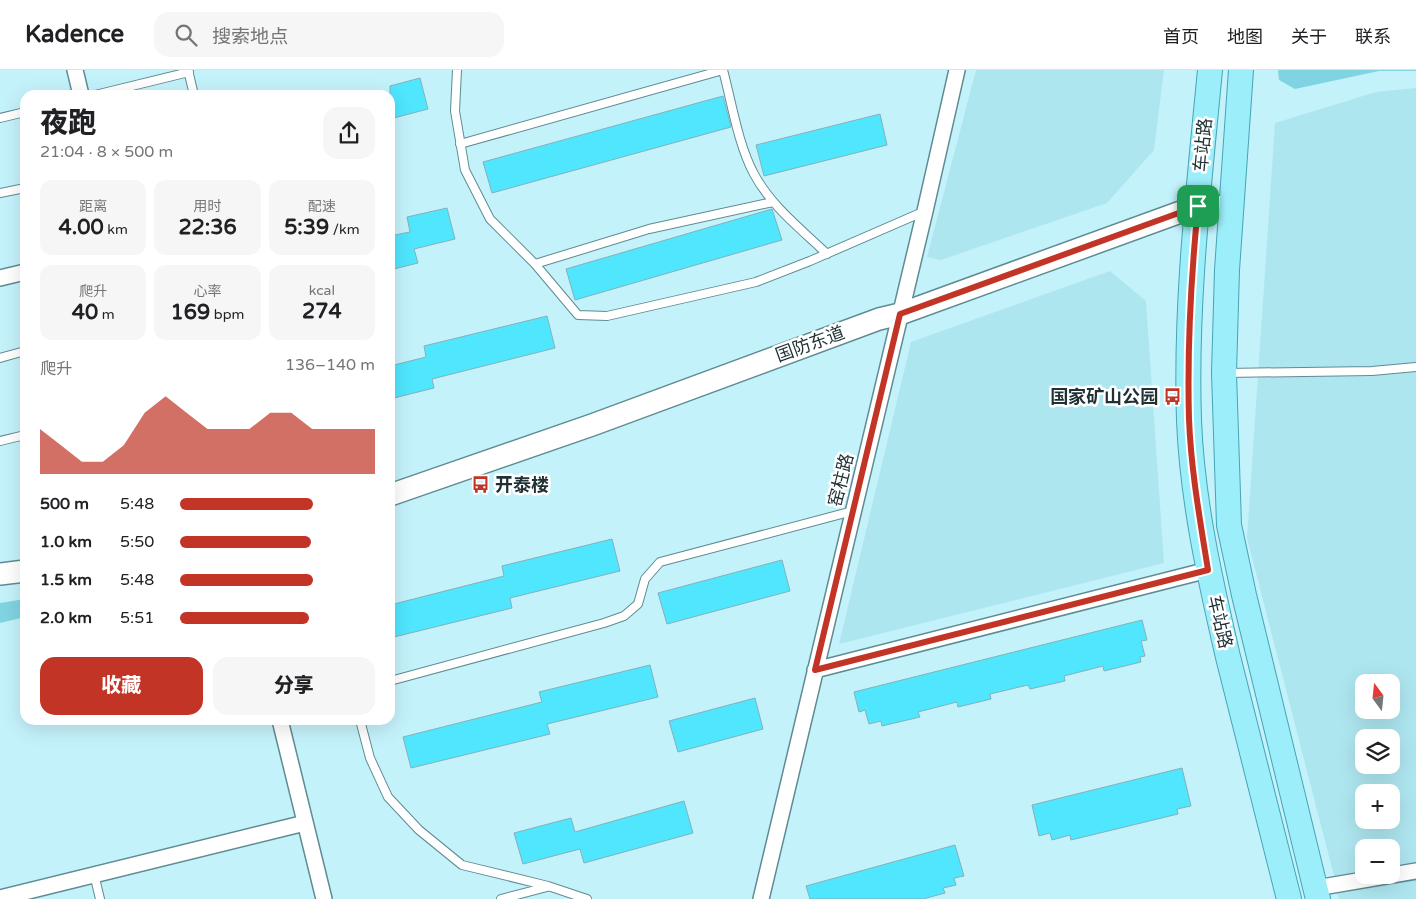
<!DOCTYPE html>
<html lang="zh">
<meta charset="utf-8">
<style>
body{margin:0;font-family:"Varela Round","Noto Sans SC",sans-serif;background:#f6f6f6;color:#202124;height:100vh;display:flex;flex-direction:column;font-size:19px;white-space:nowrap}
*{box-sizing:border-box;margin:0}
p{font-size:16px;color:#757577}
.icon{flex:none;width:28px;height:28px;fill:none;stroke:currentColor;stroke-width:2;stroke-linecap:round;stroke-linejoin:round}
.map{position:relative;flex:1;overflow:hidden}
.details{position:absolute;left:20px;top:20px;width:375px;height:635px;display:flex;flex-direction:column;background:#fff;border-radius:15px;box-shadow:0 5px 20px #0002}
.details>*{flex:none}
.needle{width:32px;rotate:345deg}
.controls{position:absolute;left:1355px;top:604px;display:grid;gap:10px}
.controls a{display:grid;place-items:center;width:45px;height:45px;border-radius:10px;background:#fff;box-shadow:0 5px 20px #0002;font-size:25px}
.pin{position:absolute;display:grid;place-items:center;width:42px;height:42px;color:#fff;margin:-21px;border-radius:10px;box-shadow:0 2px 8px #0006}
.round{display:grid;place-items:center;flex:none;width:52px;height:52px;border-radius:15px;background:#f6f6f6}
.summary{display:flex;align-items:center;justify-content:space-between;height:85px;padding:0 20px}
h1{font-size:28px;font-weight:800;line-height:38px}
.metrics{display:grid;grid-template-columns:repeat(3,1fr);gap:8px;height:85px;padding:5px 20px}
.metrics div{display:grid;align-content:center;border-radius:12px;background:#f6f6f6;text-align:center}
.metrics b{font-size:21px;font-weight:800}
.metrics small{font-size:14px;font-weight:400}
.metrics p{font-size:14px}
.chart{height:140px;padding:10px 20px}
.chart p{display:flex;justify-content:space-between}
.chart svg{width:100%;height:90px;margin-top:5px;fill:#c13426;opacity:.7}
.action{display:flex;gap:10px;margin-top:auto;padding:10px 20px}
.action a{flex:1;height:58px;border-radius:15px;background:#c13426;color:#fff;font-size:20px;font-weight:800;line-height:58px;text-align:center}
.action a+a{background:#f6f6f6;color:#202124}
ul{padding:0 20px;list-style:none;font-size:16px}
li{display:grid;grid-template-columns:80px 60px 1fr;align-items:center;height:38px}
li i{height:12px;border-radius:6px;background:#c13426}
header{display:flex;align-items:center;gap:30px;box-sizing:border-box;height:70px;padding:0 25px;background:#fff;border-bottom:1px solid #e0e0e0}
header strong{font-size:24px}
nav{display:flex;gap:28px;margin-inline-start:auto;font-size:18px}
.search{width:350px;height:45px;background:#f6f6f6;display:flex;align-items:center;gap:12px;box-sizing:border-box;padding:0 18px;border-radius:15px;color:#757577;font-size:19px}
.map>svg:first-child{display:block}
.built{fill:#aee6f0;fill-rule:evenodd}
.green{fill:#80d4e2}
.building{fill:#4fe6fe;stroke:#84b1b9}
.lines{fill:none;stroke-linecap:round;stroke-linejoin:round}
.lane-casing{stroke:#5f8b92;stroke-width:10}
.street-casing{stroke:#5f8b92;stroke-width:18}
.secondary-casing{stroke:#5f8b92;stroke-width:24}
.primary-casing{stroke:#46a4b4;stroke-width:26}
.lane{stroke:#fff;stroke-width:8}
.street{stroke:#fff;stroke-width:15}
.secondary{stroke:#fff;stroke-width:21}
.primary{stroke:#9deefb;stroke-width:24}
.route-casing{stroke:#fff;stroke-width:10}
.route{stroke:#c13426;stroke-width:6}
.labels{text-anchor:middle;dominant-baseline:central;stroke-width:5;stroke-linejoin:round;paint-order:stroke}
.street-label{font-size:18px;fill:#1f3135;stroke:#fff}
.poi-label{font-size:18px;font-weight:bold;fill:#1f3135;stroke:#fff;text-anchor:end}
</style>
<header>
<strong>Kadence</strong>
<div class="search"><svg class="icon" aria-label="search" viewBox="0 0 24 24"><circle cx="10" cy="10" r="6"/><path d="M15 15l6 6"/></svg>搜索地点</div>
<nav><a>首页</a><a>地图</a><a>关于</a><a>联系</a></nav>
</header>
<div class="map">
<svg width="1416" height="829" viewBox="0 0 1416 829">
<rect width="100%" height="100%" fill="#c4f2fb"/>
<path class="built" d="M976 0H1164L1154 80 1107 133 941 190 927 187Z
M1416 18V796L1391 800V778H1364V805L1335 810 1247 468 1275 53 1376 22ZM1364 612H1391V640H1364ZM1364 668H1391V695H1364ZM1364 722H1391V750H1364Z
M1110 201 1146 231 1164 493 839 574 911 272Z
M1416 806V829H1339L1336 819Z"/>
<path class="green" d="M1278 0H1416V1H1379L1295 19 1279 10Z
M25 529V547L0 553V533Z"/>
<path class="building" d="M420 8 428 39 390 49V16Z
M723 26 731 57 492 123 483 92Z
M880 44 887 75 764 106 756 75Z
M447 138 455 169 414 179 418 193 390 200V166L410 162 407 147Z
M772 139 782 170 575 230 566 199Z
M547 246 555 278 432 309 434 318 390 329V296L426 287 424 276Z
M612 469 620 501 510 528 512 538 390 568V535L504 506 502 496Z
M782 490 790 521 667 554 658 523Z
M1142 550 1147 570 1141 571 1145 586 1140 587 1141 592 1104 601 1103 596 1064 606 1065 611 1030 619 1028 615 990 624 991 629 958 637 957 632 918 642 920 647 882 656 881 651 869 654 865 640 859 642 854 622Z
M650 595 658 627 547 654 550 664 411 698 403 667 542 632 539 622Z
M755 628 763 659 678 682 669 651Z
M1182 698 1191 736 1177 739 1178 744 1071 770 1070 765 1052 770 1050 763 1039 766 1032 735Z
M684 731 693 763 584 793 580 779 523 794 514 763 571 748 575 762Z
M955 775 964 806 954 808 956 815 943 818 945 823 923 829H810L806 816Z"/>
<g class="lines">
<defs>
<path id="lane" d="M188 0 194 25
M457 0 455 41 465 100 490 149 535 194 578 245 607 246 756 212 810 191 925 141
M95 25 189 2
M0 48 25 42
M460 74 723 0C732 34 738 74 754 104 771 136 802 160 827 184
M0 123 25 118
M535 194 649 159 773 132
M0 288 25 281
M1226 303 1372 301 1416 297
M0 371 25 365
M390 611 604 553 624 546 638 534 645 509 660 492 853 441
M360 650 370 688 388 727 419 760 462 795 548 816 587 829
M94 804 100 829
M501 829 547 817"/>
<path id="street" d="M75 0 81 25
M0 208 25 202
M815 600 1208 500
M280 650 324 829
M1316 818 1416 801
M0 828 305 753
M761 829 925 141 957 0"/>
<path id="secondary" d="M390 425 592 355 879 249 900 244 1197 136 1232 137
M0 504 25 501"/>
<path id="primary" d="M1210 0C1199 116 1185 233 1189 350 1192 430 1210 509 1228 587 1248 668 1269 748 1289 829
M1241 0 1227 200 1224 303 1229 455 1244 525 1318 829"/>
</defs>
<use href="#lane" class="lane-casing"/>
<use href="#street" class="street-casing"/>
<use href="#secondary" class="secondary-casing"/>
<use href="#primary" class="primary-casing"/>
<use href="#lane" class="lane"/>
<use href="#street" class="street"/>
<use href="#secondary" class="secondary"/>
<use href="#primary" class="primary"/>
</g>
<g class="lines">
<defs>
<path id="route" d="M1198 136C1191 207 1187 278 1189 349 1191 400 1200 450 1208 500L815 600 900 244Z"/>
</defs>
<use href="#route" class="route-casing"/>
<use href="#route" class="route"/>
</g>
<defs>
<symbol id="bus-bare" viewBox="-9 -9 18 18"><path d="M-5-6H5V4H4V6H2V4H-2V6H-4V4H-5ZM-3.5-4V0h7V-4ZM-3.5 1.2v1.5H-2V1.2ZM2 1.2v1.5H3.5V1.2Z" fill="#c13426" stroke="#fff" stroke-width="2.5" paint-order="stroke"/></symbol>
</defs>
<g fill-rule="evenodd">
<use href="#bus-bare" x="1160" y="314" width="25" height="25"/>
<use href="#bus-bare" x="468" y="402" width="25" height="25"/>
</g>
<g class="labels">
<g class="street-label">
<text transform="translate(1203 75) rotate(-85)">车站路</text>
<text transform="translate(810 274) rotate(-20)">国防东道</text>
<text transform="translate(841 410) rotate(-76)">窑柱路</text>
<text transform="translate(1220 552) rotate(77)">车站路</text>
</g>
<g class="poi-label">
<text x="1158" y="327">国家矿山公园</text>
<text x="495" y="415" text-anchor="start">开泰楼</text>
</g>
</g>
</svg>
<div class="controls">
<a><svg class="needle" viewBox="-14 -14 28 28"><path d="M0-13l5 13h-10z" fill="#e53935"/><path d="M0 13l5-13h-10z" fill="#757577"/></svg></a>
<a><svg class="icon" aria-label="layers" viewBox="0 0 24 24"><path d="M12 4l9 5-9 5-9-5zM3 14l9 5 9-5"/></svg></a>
<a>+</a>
<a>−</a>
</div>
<div class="pin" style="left:1198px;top:136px;background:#1e9e55"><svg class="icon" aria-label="arrive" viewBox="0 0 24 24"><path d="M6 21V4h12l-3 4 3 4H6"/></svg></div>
<section class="details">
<div class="summary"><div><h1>夜跑</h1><p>21:04 · 8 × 500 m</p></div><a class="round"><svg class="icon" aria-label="share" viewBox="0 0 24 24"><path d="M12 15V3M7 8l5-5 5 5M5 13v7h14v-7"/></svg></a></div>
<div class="metrics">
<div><p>距离</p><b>4.00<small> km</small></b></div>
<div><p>用时</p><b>22:36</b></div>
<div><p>配速</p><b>5:39<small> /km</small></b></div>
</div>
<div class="metrics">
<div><p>爬升</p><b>40<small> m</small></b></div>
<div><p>心率</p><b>169<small> bpm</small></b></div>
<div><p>kcal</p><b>274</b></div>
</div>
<div class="chart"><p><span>爬升</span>136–140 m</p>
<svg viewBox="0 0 160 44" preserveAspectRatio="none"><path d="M0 44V22L10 30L20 38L30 38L40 30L50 14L60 6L70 14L80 22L90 22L100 22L110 14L120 14L130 22L140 22L150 22L160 22V44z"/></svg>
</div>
<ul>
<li><b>500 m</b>5:48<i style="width:68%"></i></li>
<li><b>1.0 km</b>5:50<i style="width:67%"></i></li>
<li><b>1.5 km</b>5:48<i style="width:68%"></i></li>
<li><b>2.0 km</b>5:51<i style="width:66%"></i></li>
</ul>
<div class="action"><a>收藏</a><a>分享</a></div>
</section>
</div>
